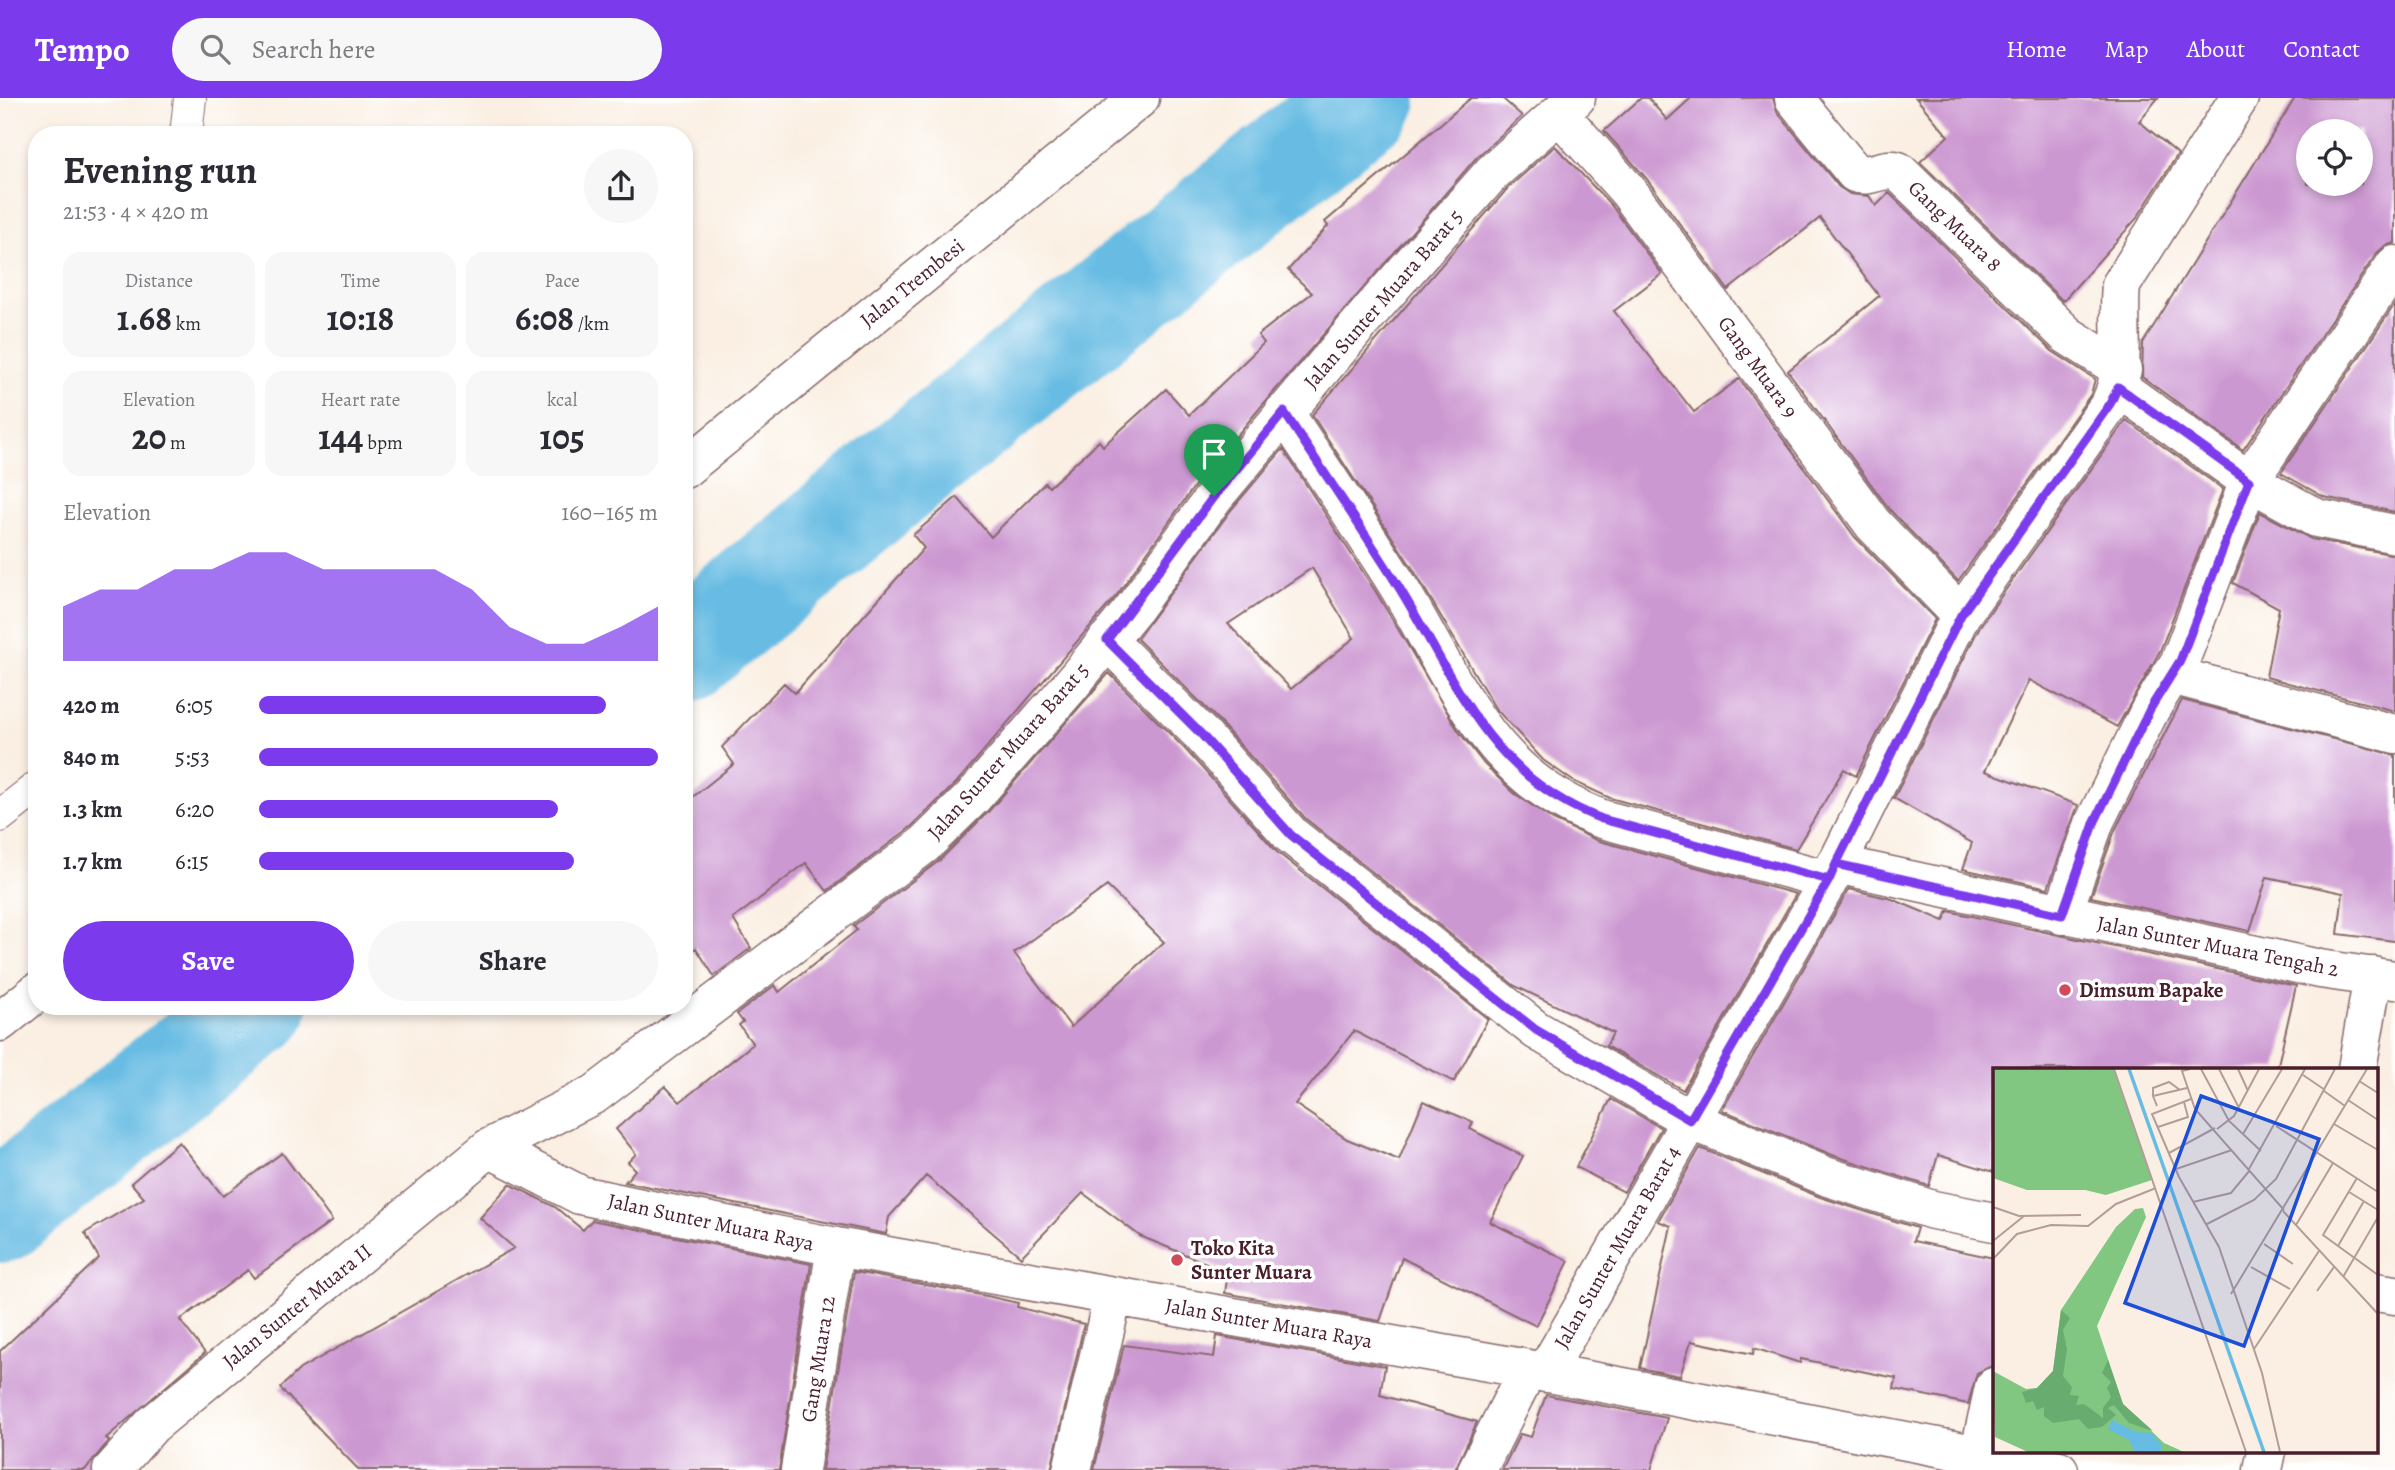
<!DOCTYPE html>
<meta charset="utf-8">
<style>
body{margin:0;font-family:Alegreya,serif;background:#f7f7f7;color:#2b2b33;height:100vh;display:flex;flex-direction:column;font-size:26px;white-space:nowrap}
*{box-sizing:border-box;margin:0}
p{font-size:23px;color:#7c7c81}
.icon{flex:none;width:38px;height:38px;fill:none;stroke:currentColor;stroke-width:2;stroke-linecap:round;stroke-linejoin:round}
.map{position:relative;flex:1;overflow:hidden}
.details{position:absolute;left:28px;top:28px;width:665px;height:889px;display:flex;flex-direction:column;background:#fff;border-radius:28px;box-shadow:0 4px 10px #0003}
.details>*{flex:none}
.controls{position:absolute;left:2296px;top:21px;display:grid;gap:14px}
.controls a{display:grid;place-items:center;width:77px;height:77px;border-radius:50%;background:#fff;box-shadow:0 4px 10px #0003;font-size:35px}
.pin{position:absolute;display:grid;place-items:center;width:60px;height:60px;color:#fff;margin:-72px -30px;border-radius:50% 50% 50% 0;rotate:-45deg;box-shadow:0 0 7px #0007}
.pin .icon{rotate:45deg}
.round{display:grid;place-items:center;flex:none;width:74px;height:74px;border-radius:37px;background:#f7f7f7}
.summary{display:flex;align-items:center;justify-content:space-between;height:119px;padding:0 35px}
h1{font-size:38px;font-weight:700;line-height:52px}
.metrics{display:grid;grid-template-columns:repeat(3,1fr);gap:10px;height:119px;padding:7px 35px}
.metrics div{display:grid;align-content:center;border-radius:18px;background:#f7f7f7;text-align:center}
.metrics b{font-size:35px;font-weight:700}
.metrics small{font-size:19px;font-weight:400}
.metrics p{font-size:19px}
.chart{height:196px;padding:14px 35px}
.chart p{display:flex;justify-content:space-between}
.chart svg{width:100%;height:126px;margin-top:7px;fill:#7c3aed;opacity:.7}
.cta{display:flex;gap:14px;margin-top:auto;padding:14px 35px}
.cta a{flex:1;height:80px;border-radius:42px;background:#7c3aed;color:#fff;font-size:28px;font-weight:700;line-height:80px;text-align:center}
.cta a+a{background:#f7f7f7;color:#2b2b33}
ul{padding:0 35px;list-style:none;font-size:23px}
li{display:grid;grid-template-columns:112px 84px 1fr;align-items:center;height:52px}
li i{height:18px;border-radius:9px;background:#7c3aed}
header{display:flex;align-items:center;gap:42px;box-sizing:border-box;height:98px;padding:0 35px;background:#7c3aed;color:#fff}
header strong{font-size:33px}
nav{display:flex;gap:38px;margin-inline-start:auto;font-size:24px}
.search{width:490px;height:63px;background:#f7f7f7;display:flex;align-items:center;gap:18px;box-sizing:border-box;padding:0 24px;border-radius:38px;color:#7c7c81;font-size:26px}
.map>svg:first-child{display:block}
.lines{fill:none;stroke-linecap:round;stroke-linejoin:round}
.river{stroke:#67bce3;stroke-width:102}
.building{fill:#cc98d1;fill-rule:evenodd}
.service-casing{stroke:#88686b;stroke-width:34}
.minor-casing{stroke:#88686b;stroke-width:41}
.tertiary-casing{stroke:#88686b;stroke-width:41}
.service{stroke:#fff;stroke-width:32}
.minor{stroke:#fff;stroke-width:38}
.tertiary{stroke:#fff;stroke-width:38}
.route-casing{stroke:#fff;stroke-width:14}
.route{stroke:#7c3aed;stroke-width:9}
.poi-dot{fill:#d1495b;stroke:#fff;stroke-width:2.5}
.labels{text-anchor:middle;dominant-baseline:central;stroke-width:7;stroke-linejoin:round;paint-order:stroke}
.street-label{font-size:21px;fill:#4a1f2b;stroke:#fff}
.poi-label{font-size:21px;font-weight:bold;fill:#4a1f2b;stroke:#fff;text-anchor:start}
.inset-river{fill:none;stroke:#67bce3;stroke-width:3.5}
.inset-road{fill:none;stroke:#b49c99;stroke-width:2}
.view{fill:#1d4ed8;fill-opacity:0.15;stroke:#1d4ed8;stroke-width:3.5}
.inset-edge{fill:none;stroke:#4a1f2b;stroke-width:3.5}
</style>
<header>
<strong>Tempo</strong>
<div class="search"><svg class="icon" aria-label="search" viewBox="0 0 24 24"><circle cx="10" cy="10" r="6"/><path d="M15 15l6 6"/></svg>Search here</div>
<nav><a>Home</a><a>Map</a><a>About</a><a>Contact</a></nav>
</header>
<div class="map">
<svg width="2395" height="1372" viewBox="0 0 2395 1372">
<rect width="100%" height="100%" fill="#fff"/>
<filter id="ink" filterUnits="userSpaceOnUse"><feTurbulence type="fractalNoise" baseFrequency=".0143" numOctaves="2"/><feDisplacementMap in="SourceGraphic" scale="14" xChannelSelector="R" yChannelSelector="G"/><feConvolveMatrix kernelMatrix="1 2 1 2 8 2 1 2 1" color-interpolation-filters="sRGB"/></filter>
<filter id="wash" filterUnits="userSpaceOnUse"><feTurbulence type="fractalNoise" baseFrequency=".00686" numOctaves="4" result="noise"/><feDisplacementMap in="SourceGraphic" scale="28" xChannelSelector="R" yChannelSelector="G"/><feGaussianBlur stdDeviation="1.57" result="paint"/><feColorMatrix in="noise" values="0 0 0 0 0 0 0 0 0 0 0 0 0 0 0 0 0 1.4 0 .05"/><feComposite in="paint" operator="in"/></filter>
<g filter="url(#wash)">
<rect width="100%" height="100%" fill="#faefe2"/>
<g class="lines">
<path class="river" d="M684 554 905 370 1366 0
M0 1114 257 908"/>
</g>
<g id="blocks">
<path class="building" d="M1471 0H1502L1522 18 1476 60 1265 304 1196 386 1116 498 957 684 911 729 827 793 806 765 733 821 751 850 714 878 696 850 684 859V706L734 666 722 649 784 585 795 595 924 450 913 437 957 399 991 439 1045 385 1049 389 1099 343 1103 348 1166 291 1189 317 1264 245 1258 237 1312 195 1288 172 1328 128 1325 124Z
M1641 0H1648L1667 22 1691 0H1773L1777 14 1839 89 1850 96 1869 98 1876 108 1889 95 2052 253 2095 281 2091 296 1958 483 1890 412 1788 273 1879 198 1820 120 1728 192 1646 80 1604 33Z
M1916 0H2158L2139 23 2178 56 2137 120 2063 203 1920 64 1948 38Z
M2295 0H2395V145L2385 148 2377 155 2243 352 2142 279 2143 245ZM2308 33H2361V86H2308Z
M1555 48 1611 107 1662 176 1614 213 1694 314 1739 281 1855 439 1935 521 1856 678 1844 671 1796 751 1610 700 1573 683 1543 662 1495 610 1413 471 1312 317 1508 90Z
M2395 206V414L2324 399 2281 375Z
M2126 322 2223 391 2160 553 2117 629 2029 582 1985 673 2078 707 2048 790 1963 771 1972 745 1894 700 1980 528Z
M1283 351 1376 494 1459 634 1484 666 1514 695 1553 722 1596 742 1796 796 1683 992 1606 948 1613 935 1515 888 1306 721 1217 621 1137 541 1231 412ZM1312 470 1354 540 1291 591 1228 526Z
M2260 414 2311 441 2395 457V613L2266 579 2279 510 2233 485Z
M1109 575 1185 651 1277 754 1488 921 1454 984 1354 933 1295 1006 1347 1041 1399 1062 1423 1003 1473 1024 1470 1031 1523 1058 1490 1124 1569 1163 1536 1228 1402 1160 1380 1223 1225 1195 1228 1174 1140 1138 1083 1095 1021 1159 926 1078 889 1119 886 1136 625 1084 635 1072 628 1064 636 1056 616 1031 665 988 680 1004 753 946 739 927 743 924 737 916 775 887 779 894 857 832 853 828 940 762 989 713ZM1107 788 1164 844 1071 929 1014 855Z
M2182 602 2395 657V843L2338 836 2343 795 2267 779 2250 833 2091 799 2115 732Z
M1849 791 1892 801 1944 823 1948 813 2296 888 2277 971H1994V1074L1938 1057 1929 1088 1835 1058 1722 1012Z
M1611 1001 1661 1030 1624 1094 1576 1069Z
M179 1044 223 1098 282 1055 332 1123 254 1180 248 1172 180 1222 205 1255 106 1340 109 1343 85 1372H0V1253L99 1160 85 1135 144 1100 131 1085Z
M1700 1050 1820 1099 1917 1130 1913 1143 1994 1160V1259L1992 1268 1977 1275 1968 1306 1894 1291 1896 1280 1801 1261 1800 1265 1754 1250 1753 1256 1691 1243 1680 1278 1640 1270 1671 1128 1658 1123Z
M510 1086 555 1109 583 1132 592 1122 811 1166 779 1372H359L280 1290 300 1271 514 1150 480 1120Z
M854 1174 987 1198 1018 1205 1017 1209 1084 1226 1051 1372H822Z
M1217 1238 1385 1268 1380 1297 1477 1324 1455 1372H1094L1124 1247 1214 1259Z
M1546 1297 1667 1320 1651 1372H1502L1520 1336 1531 1339Z"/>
</g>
</g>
<g filter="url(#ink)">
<use href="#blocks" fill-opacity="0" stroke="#88686b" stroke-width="2"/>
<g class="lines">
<defs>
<path id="service" d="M186 37 190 0
M0 718 37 689"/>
<path id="minor" d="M1794 0 1855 75C1870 81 1883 68 1898 73L2067 237 2122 272
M1560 17 1628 93 1873 426 1961 517
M2118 289 2249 383 2316 420 2395 436
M1284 314C1321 370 1359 426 1395 483 1455 580 1485 678 1602 721L1829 782
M1107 542 1201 636 1291 737 1536 932 1690 1022 1828 1079 1933 1112 1994 1124
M2171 577 2395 636
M1836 766 2320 871 2395 882
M2062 817 2095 723 2150 612 2180 563 2249 383 2395 167
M2357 971 2373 878
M489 1050 580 1097 661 1114 836 1149 1528 1271 2059 1372
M2376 1194 2395 1197
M1545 1275 1829 782 1961 517 2110 306C2128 267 2117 229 2121 187L2239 0
M1979 1357 1994 1289
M112 1372 152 1327 489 1050 595 996 925 746 973 699 1070 588 1133 511 1214 399 1374 209 1492 75 1576 0
M800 1372 836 1149
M1072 1372 1113 1198
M1477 1372 1528 1271
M2263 1372 2267 1353"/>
<path id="tertiary" d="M684 371 1140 0
M0 924 37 894"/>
</defs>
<use href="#service" class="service-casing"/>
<use href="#minor" class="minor-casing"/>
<use href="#tertiary" class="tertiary-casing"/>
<use href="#service" class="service"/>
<use href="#minor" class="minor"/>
<use href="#tertiary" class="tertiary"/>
</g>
</g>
<g class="lines" filter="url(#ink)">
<defs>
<path id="route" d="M1214 398 1107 542 1201 636 1291 737 1536 932 1690 1022 1829 782 1836 766 2062 817 2095 723 2150 611 2180 563 2249 383 2118 289 2110 306 1961 517 1836 766 1829 782 1602 721C1485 677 1456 580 1395 483 1359 426 1321 370 1284 314L1214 398"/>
</defs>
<use href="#route" class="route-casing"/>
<use href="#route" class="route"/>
</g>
<g class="poi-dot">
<circle cx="2065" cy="892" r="7"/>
<circle cx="1177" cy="1162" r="7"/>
</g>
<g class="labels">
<g class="street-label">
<text transform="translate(1955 128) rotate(44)">Gang Muara 8</text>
<text transform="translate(912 185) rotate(-39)">Jalan Trembesi</text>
<text transform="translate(1383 201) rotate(-49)">Jalan Sunter Muara Barat 5</text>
<text transform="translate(1758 269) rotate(54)">Gang Muara 9</text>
<text transform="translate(1008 653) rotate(-48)">Jalan Sunter Muara Barat 5</text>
<text transform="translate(2218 848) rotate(11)">Jalan Sunter Muara Tengah 2</text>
<text transform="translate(711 1124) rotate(12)">Jalan Sunter Muara Raya</text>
<text transform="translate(1617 1149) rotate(-60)">Jalan Sunter Muara Barat 4</text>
<text transform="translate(297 1208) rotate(-39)">Jalan Sunter Muara II</text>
<text transform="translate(1269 1225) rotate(10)">Jalan Sunter Muara Raya</text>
<text transform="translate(818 1261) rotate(-81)">Gang Muara 12</text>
</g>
<g class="poi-label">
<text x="2079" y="892">Dimsum Bapake</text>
<text x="1191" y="1150">Toko Kita<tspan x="1191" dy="24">Sunter Muara</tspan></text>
</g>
</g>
<g transform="translate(1993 970)">
<rect width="385" height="385" fill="#faefe2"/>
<path d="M0 1H121L159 112 113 127 92 122H34L0 110ZM150 140 153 149 104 258 130 336 171 375 191 384H35L2 369 0 303 33 321 44 320 60 303 68 242 123 159 142 141Z" fill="#81c781"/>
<path d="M68 242 77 250 70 262 74 281 70 308 79 319 77 327 86 328 83 337 91 336 110 350V340L118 329 114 320 118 314 109 305 115 292 130 336 160 363 136 355 121 337 115 340 123 347 109 359 95 361 86 351 60 355 51 348V339L44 342 40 333 33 335 29 324 44 320 60 303Z" fill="#68ac6f"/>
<path d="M119 352 143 364 159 365 169 378 167 384H142L136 372 115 361Z" fill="#67bce3"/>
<path class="inset-river" d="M136 1 271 384"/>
<path class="inset-road" d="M121 1 253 384M197 1 189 3 202 41 291 142M208 1 236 53 268 83M226 1 246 40M245 1 255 23M310 7 332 22M366 13 385 25M331 23 352 38M160 28V20L176 14 187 22M198 31 159 46 186 109 226 179 269 305 287 384M355 32 385 52M164 38 160 28 194 20M341 56 385 82M283 58 385 124M165 59 195 49 191 34M224 61 241 48 266 1M250 66 289 1M176 85 222 60M183 101 239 82M256 101 312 1M364 110 330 167 385 207M356 124 385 142M200 134 238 125 257 102M0 139 26 148 88 147M290 143 385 246M214 156 261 132 283 111 342 1M303 157 340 95M0 173 31 148M271 176 300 196M345 178 371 133M0 191 24 166 58 157 95 158 123 136 163 120M258 199 297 221M350 209 385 149M324 223 341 199M238 226 374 1M261 281 326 183"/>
<path class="view" d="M208 28 326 71 251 278 132 235Z"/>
<rect width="385" height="385" class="inset-edge"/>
</g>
</svg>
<div class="controls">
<a><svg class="icon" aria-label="locate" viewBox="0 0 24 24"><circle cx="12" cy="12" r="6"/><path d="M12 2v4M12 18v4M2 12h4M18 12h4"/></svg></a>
</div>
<div class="pin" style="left:1214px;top:398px;background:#1e9e55"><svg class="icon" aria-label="arrive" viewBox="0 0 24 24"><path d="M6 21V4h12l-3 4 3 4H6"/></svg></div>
<section class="details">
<div class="summary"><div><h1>Evening run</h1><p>21:53 · 4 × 420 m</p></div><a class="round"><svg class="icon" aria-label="share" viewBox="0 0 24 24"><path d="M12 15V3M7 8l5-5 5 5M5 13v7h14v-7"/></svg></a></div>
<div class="metrics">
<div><p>Distance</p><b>1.68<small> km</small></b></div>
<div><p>Time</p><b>10:18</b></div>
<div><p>Pace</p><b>6:08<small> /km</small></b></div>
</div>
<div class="metrics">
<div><p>Elevation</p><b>20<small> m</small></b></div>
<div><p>Heart rate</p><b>144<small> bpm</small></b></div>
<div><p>kcal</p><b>105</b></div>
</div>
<div class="chart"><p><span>Elevation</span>160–165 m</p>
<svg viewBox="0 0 160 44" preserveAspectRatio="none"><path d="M0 44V25L10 19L20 19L30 12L40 12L50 6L60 6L70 12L80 12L90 12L100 12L110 19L120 32L130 38L140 38L150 32L160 25V44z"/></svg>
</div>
<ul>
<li><b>420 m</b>6:05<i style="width:87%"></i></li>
<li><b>840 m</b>5:53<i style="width:100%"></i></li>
<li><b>1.3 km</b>6:20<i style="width:75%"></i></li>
<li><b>1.7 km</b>6:15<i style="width:79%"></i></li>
</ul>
<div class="cta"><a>Save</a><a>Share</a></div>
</section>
</div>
